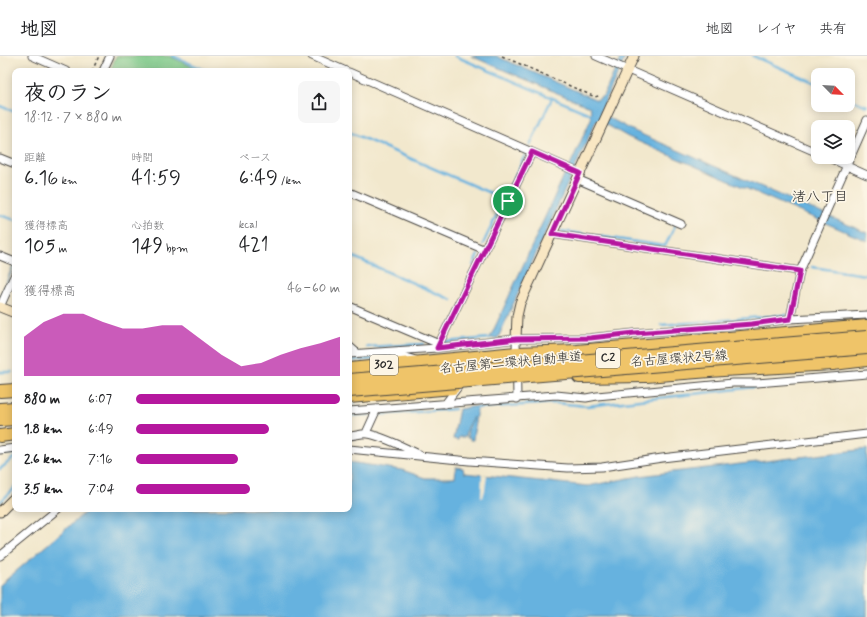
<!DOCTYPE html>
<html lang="ja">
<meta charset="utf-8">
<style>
body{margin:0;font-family:Mynerve,"Klee One",sans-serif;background:#f6f6f6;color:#202124;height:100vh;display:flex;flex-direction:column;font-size:15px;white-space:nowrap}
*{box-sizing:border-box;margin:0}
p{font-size:13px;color:#757577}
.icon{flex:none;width:22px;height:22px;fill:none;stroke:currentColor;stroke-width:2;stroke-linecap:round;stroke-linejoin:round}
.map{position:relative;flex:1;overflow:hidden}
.sheet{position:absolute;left:12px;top:12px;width:340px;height:444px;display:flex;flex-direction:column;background:#fff;border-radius:8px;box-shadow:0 2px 10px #0003}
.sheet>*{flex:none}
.needle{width:26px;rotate:114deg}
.tools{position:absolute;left:811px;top:12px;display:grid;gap:8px}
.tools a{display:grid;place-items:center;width:44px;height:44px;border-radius:8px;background:#fff;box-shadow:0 2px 10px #0003;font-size:20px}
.pin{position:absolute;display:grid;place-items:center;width:34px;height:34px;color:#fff;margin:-17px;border:2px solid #fff;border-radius:50%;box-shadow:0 1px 4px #0007}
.round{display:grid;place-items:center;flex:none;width:42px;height:42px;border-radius:8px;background:#f6f6f6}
.overview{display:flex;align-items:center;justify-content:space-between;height:68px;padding:0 12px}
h1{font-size:22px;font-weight:600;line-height:30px}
.metrics{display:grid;grid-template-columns:repeat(3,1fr);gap:6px;height:68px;padding:4px 12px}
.metrics div{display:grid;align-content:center}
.metrics b{font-size:20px;font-weight:600}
.metrics small{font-size:11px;font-weight:400}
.metrics p{font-size:11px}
.chart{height:112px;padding:8px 12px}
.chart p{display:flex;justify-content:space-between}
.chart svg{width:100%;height:72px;margin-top:4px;fill:#b5179e;opacity:.7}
ul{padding:0 12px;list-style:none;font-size:13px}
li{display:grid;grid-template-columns:64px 48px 1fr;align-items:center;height:30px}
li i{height:10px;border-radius:5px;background:#b5179e}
header{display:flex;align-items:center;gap:24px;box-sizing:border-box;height:56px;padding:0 20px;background:#fff;border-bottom:1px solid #e0e0e0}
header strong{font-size:19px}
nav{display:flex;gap:22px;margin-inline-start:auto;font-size:14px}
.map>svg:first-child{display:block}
.green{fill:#7ac888;stroke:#527a5a}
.water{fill:#66b2df;stroke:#486e85}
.pier{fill:#f2e8cd}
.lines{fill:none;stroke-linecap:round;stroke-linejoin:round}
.stream{stroke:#66b2df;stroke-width:2.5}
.street-casing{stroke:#494743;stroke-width:9}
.secondary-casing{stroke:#494743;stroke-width:11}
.highway-casing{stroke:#494743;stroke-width:14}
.path{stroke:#494743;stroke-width:1.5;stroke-dasharray:3 3;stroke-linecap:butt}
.street{stroke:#fff;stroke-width:7}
.secondary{stroke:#f9e7c3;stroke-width:9}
.highway{stroke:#efc469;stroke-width:12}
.highway-bridge-casing{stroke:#494743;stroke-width:14;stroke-linecap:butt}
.highway-bridge{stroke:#efc469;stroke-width:12}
.route-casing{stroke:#fff;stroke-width:8}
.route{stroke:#b5179e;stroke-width:5}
.labels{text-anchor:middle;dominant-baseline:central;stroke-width:3.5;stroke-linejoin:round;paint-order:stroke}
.shield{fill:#fcf5e5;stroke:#6a6863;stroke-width:1}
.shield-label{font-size:12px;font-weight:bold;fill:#2b2b2b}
.street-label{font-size:13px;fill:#2b2b2b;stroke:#fcf5e5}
.neighbourhood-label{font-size:14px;fill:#2b2b2b;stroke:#fcf5e5}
</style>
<header>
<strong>地図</strong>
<nav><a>地図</a><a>レイヤ</a><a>共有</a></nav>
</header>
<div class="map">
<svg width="867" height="561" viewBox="0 0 867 561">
<rect width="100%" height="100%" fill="#fcf5e5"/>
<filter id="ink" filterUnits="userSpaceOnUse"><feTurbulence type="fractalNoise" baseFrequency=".025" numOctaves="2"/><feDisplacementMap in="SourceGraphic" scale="8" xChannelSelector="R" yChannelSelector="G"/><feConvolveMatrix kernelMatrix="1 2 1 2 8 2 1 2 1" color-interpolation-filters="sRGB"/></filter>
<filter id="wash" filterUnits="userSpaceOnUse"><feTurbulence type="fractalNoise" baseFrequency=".012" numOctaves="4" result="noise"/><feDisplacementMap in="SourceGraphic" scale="16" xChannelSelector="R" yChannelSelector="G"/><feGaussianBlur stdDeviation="0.9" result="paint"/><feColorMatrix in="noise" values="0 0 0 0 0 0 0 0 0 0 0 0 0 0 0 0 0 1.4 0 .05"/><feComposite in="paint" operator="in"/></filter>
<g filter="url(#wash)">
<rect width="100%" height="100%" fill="#f2e8cd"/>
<path class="green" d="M116 0H169L197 13 196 15H110Z"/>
<path class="water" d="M471 0H496L597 44 604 39 621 0H626L600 57 634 75 867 177V185L628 81 607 69 596 65 498 282H490L565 117 570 109 591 63 590 59 591 56 590 51Z
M13 209 14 210 2 241H0Z
M477 350 473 384H470V382H467L468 373 473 361 467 371 465 381H459L458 384 453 383 459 353Z
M867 393V561H0V529L89 453H349V406L402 414 425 422H455L456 411 463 412 464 417 588 430 639 420Z"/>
<path class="pier" d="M482 418 487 419 485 434 483 441 481 442Z"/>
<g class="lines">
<path class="stream" d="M173 0 207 15
M455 0 592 59
M753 0 818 28
M848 42 867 50
M0 50 15 56
M349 76 504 143
M530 89 552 42
M0 159 15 164
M562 175 665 190 675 170
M483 188 525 99
M349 199 452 244
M473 209 478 199
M812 211 866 219 867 217
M661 269 786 259
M445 286 490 282
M366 291 424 288
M349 305 373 303
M0 316H12
M349 348H355
M475 352 555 347 587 350 755 331
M378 359 455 353
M349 360 370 359
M0 398 15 397
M0 413 15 401
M0 446 13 434 15 430"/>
</g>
</g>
<g filter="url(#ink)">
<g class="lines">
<defs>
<path id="street" d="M32 0 66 15
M312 0 346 15
M596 0 818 97
M103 15 110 0
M349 16 580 117
M827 101 867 119
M0 102 15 108
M577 123 681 168
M349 136 485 194
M552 178 800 215
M0 200 15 206
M349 250 439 288
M0 251 15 218
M790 263 800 215 867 64
M516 283 517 343
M349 290 357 297
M437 292 532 96
M391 297 416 304
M349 298 437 292 516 283 590 282 635 277 752 268 790 263 867 259
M445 348 458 331
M349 355 556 339 586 342 597 340 733 327H757L867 318
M366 377 377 353
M349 380C355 380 362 377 368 378 383 380 405 392 419 398
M349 393 469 405 568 412 602 411 662 402 867 378
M0 394 15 392
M0 500 58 453"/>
<path id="secondary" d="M0 251 15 257
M516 283 517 260 520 247 634 0
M0 456 15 441"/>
<path id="highway" d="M349 313 475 301 516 297 577 295 867 270
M579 321 646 320 723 314 833 308 867 304
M0 335 15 334
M349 341 453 332
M0 353 15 352
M0 364 15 363
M0 380 15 378"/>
</defs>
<use href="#street" class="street-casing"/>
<use href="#secondary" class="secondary-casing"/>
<use href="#highway" class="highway-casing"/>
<path class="path" d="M502 0 595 41 601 39
M92 15 99 0"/>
<use href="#street" class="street"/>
<use href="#secondary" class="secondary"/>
<use href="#highway" class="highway"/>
<defs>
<path id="highway-bridge" d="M349 324 867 281
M349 335C522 320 694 307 867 292"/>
</defs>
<use href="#highway-bridge" class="highway-bridge-casing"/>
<use href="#highway-bridge" class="highway-bridge"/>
</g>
</g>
<g class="lines" filter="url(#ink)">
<defs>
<path id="route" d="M532 96 580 117 552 178 800 215 790 263 752 268 635 277 590 282 516 283 437 292Z"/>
</defs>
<use href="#route" class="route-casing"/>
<use href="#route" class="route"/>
</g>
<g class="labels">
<g class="shield">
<rect x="596" y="292" width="24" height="20" rx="3"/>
<rect x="370" y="299" width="28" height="20" rx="3"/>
</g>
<g class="shield-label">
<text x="608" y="302">C2</text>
<text x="384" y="309">302</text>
</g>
<g class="street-label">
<text transform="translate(679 303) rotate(-4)">名古屋環状2号線</text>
<text transform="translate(511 307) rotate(-5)">名古屋第二環状自動車道</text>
</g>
<g class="neighbourhood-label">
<text x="820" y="141">渚八丁目</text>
</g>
</g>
</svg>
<div class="tools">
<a><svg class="needle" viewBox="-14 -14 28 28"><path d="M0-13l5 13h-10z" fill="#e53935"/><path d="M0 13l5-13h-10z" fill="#757577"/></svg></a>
<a><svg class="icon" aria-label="layers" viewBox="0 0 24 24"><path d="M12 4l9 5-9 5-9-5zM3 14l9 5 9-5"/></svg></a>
</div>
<div class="pin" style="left:508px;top:145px;background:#1e9e55"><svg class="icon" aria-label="arrive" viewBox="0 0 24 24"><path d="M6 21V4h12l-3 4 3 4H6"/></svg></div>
<section class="sheet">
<div class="overview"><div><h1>夜のラン</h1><p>18:12 · 7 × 880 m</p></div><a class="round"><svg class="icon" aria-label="share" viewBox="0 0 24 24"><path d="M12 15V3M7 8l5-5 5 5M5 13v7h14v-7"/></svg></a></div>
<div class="metrics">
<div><p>距離</p><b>6.16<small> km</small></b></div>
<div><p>時間</p><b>41:59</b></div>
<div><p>ペース</p><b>6:49<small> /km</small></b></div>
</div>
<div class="metrics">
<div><p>獲得標高</p><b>105<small> m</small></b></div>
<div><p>心拍数</p><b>149<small> bpm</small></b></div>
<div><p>kcal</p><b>421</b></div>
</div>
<div class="chart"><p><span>獲得標高</span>46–60 m</p>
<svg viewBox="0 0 160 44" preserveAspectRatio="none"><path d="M0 44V20L10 11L20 6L30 6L40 11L50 15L60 15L70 13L80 13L90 22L100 31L110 38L120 36L130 31L140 27L150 24L160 20V44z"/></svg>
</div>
<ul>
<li><b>880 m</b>6:07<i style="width:100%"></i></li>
<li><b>1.8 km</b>6:49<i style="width:65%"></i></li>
<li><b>2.6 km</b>7:16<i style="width:50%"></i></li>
<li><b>3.5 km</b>7:04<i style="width:56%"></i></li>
</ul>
</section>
</div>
